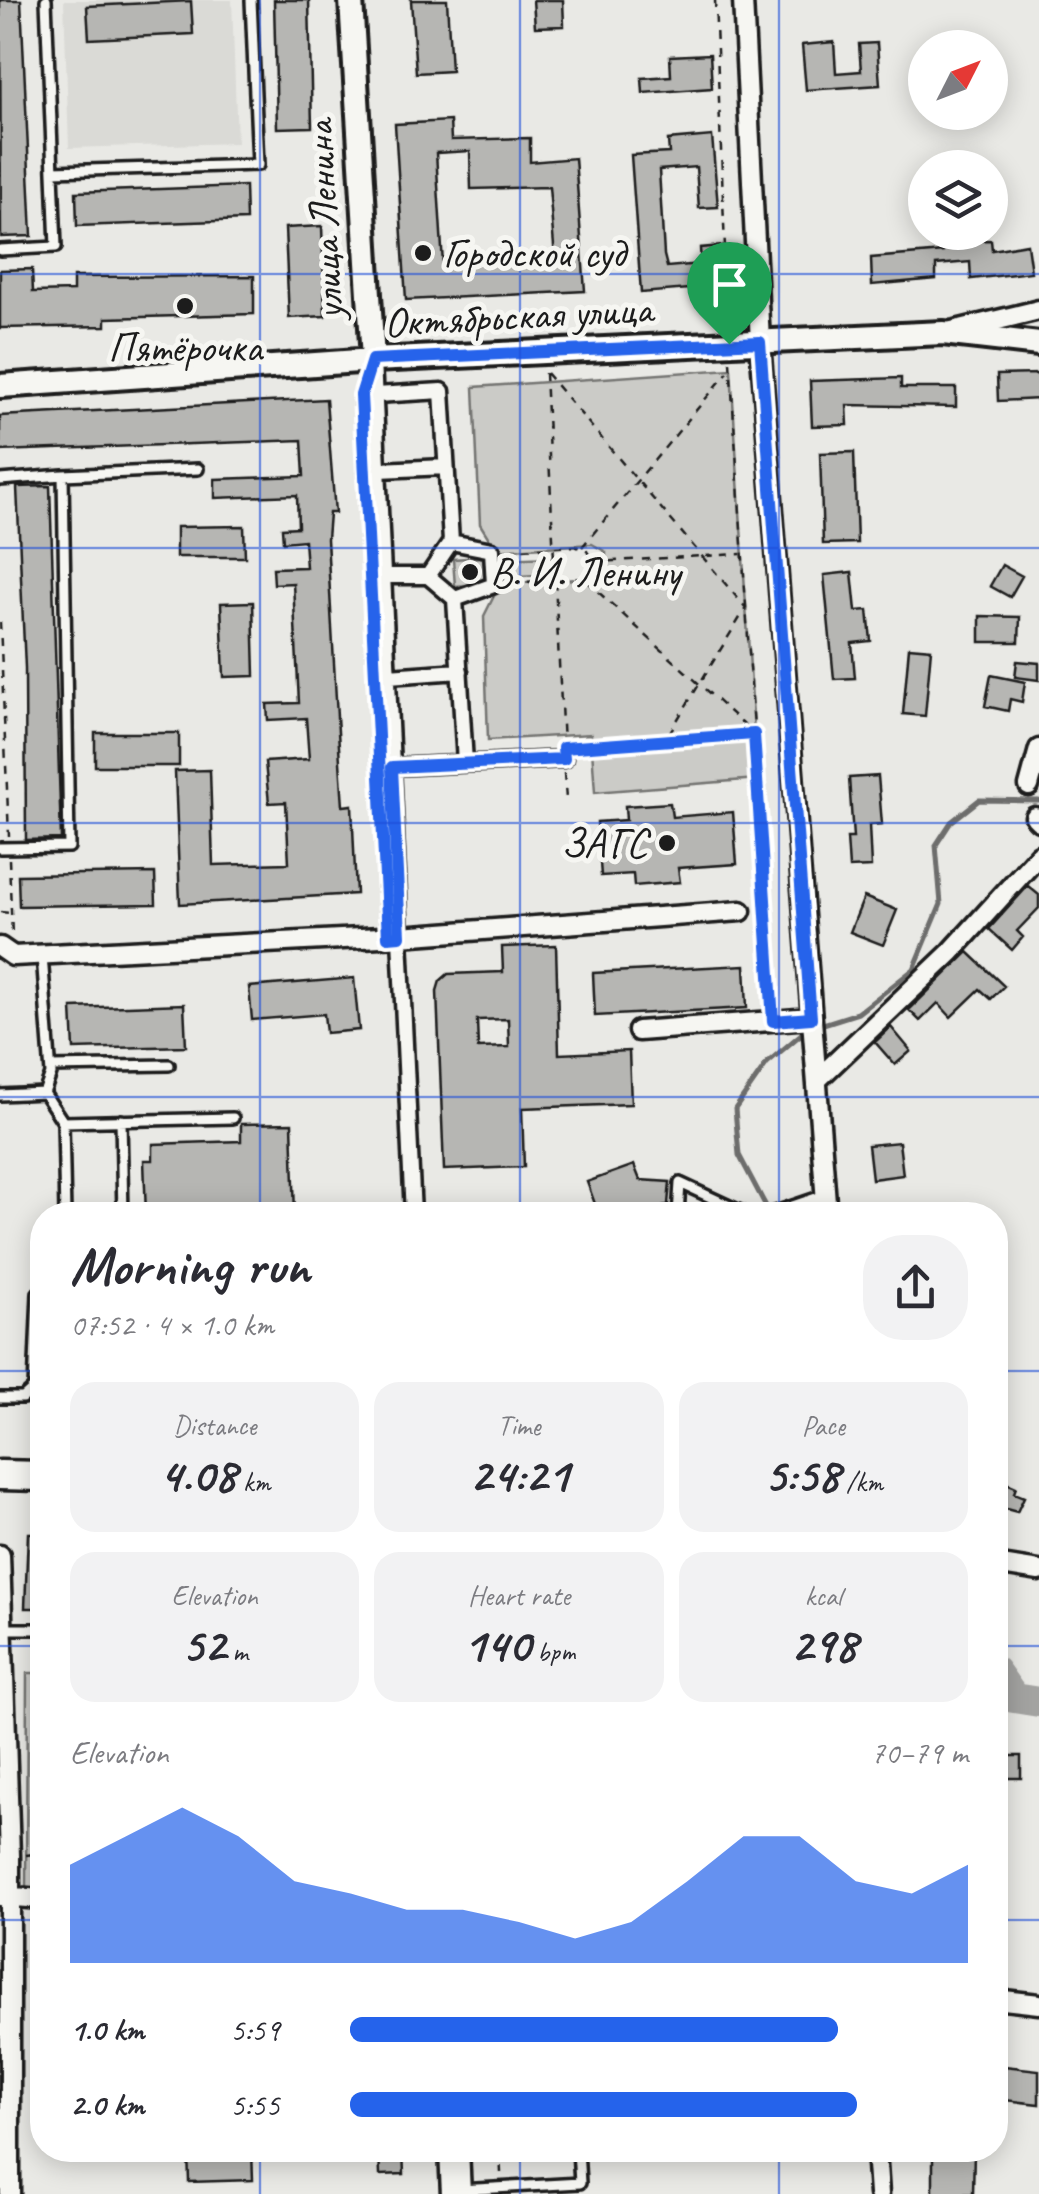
<!DOCTYPE html>
<meta charset="utf-8">
<style>
body{margin:0;font-family:Caveat,sans-serif;background:#f2f2f3;color:#2b2b33;height:100vh;display:flex;flex-direction:column;font-size:38px;white-space:nowrap}
*{box-sizing:border-box;margin:0}
p{font-size:32px;color:#7c7c81}
.icon{flex:none;width:55px;height:55px;fill:none;stroke:currentColor;stroke-width:2;stroke-linecap:round;stroke-linejoin:round}
.map{position:relative;flex:1;overflow:hidden}
.sheet{position:absolute;left:30px;top:1202px;width:978px;height:960px;display:flex;flex-direction:column;background:#fff;border-radius:40px;box-shadow:0 5px 25px #0003}
.sheet>*{flex:none}
.needle{width:65px;rotate:48deg}
.fabs{position:absolute;left:908px;top:30px;display:grid;gap:20px}
.fabs a{display:grid;place-items:center;width:100px;height:100px;border-radius:50%;background:#fff;box-shadow:0 5px 25px #0003;font-size:50px}
.pin{position:absolute;display:grid;place-items:center;width:85px;height:85px;color:#fff;margin:-102px -42px;border-radius:50% 50% 50% 0;rotate:-45deg;box-shadow:0 0 10px #0007}
.pin .icon{rotate:45deg}
.round{display:grid;place-items:center;flex:none;width:105px;height:105px;border-radius:40px;background:#f2f2f3}
.summary{display:flex;align-items:center;justify-content:space-between;height:170px;padding:0 40px}
h1{font-size:55px;font-weight:600;line-height:75px}
.stats{display:grid;grid-template-columns:repeat(3,1fr);gap:15px;height:170px;padding:10px 40px}
.stats div{display:grid;align-content:center;border-radius:25px;background:#f2f2f3;text-align:center}
.stats b{font-size:50px;font-weight:600}
.stats small{font-size:28px;font-weight:400}
.stats p{font-size:28px}
.chart{height:280px;padding:20px 40px}
.chart p{display:flex;justify-content:space-between}
.chart svg{width:100%;height:180px;margin-top:10px;fill:#2563eb;opacity:.7}
ul{padding:0 40px;list-style:none;font-size:32px}
li{display:grid;grid-template-columns:160px 120px 1fr;align-items:center;height:75px}
li i{height:25px;border-radius:12px;background:#2563eb}
.map>svg:first-child{display:block}
.built{fill:#dadad6}
.green{fill:#cbcbc7;stroke:#747472;stroke-width:2.5}
.lines{fill:none;stroke-linecap:round;stroke-linejoin:round}
.stream{stroke:#6d6d6c;stroke-width:5}
.river{stroke:#a3a3a1;stroke-width:30}
.building{fill:#b6b6b3;stroke:#1c1c1c;stroke-width:2.5;fill-rule:evenodd}
.service-casing{stroke:#1c1c1c;stroke-width:16}
.pedestrian-casing{stroke:#1c1c1c;stroke-width:21}
.minor-casing{stroke:#1c1c1c;stroke-width:25}
.tertiary-casing{stroke:#1c1c1c;stroke-width:30}
.primary-casing{stroke:#1c1c1c;stroke-width:35}
.path{stroke:#1c1c1c;stroke-width:2.5;stroke-dasharray:8 8;stroke-linecap:butt}
.service{stroke:#f6f6f2;stroke-width:9}
.pedestrian{stroke:#f6f6f2;stroke-width:14}
.minor{stroke:#f6f6f2;stroke-width:18}
.tertiary{stroke:#f6f6f2;stroke-width:22}
.primary{stroke:#f6f6f2;stroke-width:28}
.route-casing{stroke:#fff;stroke-width:20}
.route{stroke:#2563eb;stroke-width:12}
.grid{fill:none;stroke:#1d4ed8;stroke-width:2.5;stroke-opacity:0.55}
.poi-dot{fill:#1c1c1c;stroke:#f6f6f2;stroke-width:4}
.labels{text-anchor:middle;dominant-baseline:central;stroke-width:10;stroke-linejoin:round;paint-order:stroke}
.street-label{font-size:42px;fill:#1c1c1c;stroke:#f6f6f2}
.poi-label{font-size:42px;fill:#1c1c1c;stroke:#f6f6f2;text-anchor:start}
</style>
<div class="map">
<svg width="1039" height="2194" viewBox="0 0 1039 2194">
<rect width="100%" height="100%" fill="#e9e9e5"/>
<filter id="ink" filterUnits="userSpaceOnUse"><feTurbulence type="fractalNoise" baseFrequency=".01" numOctaves="2"/><feDisplacementMap in="SourceGraphic" scale="20" xChannelSelector="R" yChannelSelector="G"/><feConvolveMatrix kernelMatrix="1 2 1 2 8 2 1 2 1" color-interpolation-filters="sRGB"/></filter>
<g filter="url(#ink)">
<path class="built" d="M64 0H232L237 143 69 148Z"/>
<path class="green" d="M731 369 757 779 595 792 591 734 488 740 484 616 500 584 594 578 606 571V552L592 544 496 550 480 524 474 387Z
M483 557 485 584 455 586 453 559Z
M551 557 552 574 504 577 503 559Z
M27 1673H42V1888H26Z"/>
<g class="lines">
<path class="stream" d="M817 1026 858 1013 914 969 941 904 936 845 951 822 979 800 1039 801
M769 1212 739 1155 735 1109 767 1063 806 1030"/>
<path class="river" d="M995 1671 1014 1698 1039 1702"/>
</g>
<path class="building" d="M0 0H21L32 236 1 237Z
M274 0H309L312 127 277 128Z
M411 0H447L451 71 416 73Z
M533 0H563L564 26 535 27Z
M191 1 193 34 89 39 87 6Z
M834 42 836 73 861 71 859 44 877 43 880 85 806 90 802 45Z
M710 54 712 88 643 93 642 78 671 76 670 56Z
M450 121 451 140 530 138V162L575 158 585 291 406 300 395 124ZM470 151 471 189 549 187 555 258 443 265 436 153Z
M712 136 718 207 699 208 696 167 659 170 664 255 667 267 701 264 700 248 722 246 725 286 641 293 631 155 669 153 668 140Z
M245 186 246 220 77 226 76 192Z
M322 226 325 316 289 318 285 228Z
M941 232H964L965 241 991 240 992 250 1027 244 1031 272 971 279 970 262 936 265V279L872 285 871 258 943 252Z
M32 269 33 292 73 291V277L254 276V314L106 318V326L0 328V270Z
M1039 374V399L998 401 997 375Z
M901 378V388H956V407L847 405 848 425 812 426 810 381Z
M326 399 335 513H329L327 539 337 717 343 806 352 805 356 894 180 904 175 771 210 770 213 865 289 863 286 802 269 803 265 762 309 759 306 718 268 720 267 704 299 703 293 583 274 584 273 568 306 567 304 540 283 542 282 528 298 527 297 495 215 498V479L304 476 302 440 0 451V416Z
M854 452 857 543 823 544 820 453Z
M50 486 61 839 26 840 25 668 17 487Z
M244 526 245 557H176V527Z
M1002 565 1022 576 1010 597 990 586Z
M852 572 856 611 868 610 871 641 852 643 855 678 834 679 824 575Z
M253 602 255 676 224 677 221 603Z
M980 616 1020 617 1019 642H980Z
M909 647 931 649 925 716 903 714Z
M1017 661 1039 663V680L1015 677Z
M991 675 1025 682 1022 702 1010 699 1008 711 985 706Z
M95 733H179V766H95Z
M878 776 882 824 869 825 871 867 849 868 847 838H853L849 778Z
M670 803 672 817 733 812 737 864 678 868 680 882 634 886 633 874 601 876 597 822 626 820 625 806Z
M155 873 156 904 19 906 18 875Z
M1028 886 1039 895V908L1017 931 1023 937 1012 950 989 929Z
M864 897 897 910 883 945 850 932Z
M556 945 559 1054 629 1051 631 1104 522 1108 524 1167 444 1170 437 991 440 981 448 974 503 972 502 947ZM508 1019 509 1047 478 1048 477 1020Z
M968 952 1004 986 991 999 980 989 951 1017 938 1003 920 1021 909 1010Z
M745 965 747 1008 595 1016 593 973Z
M354 978 359 1030 326 1033 324 1014 252 1020 249 987Z
M184 1004 186 1046 74 1049 72 1008Z
M891 1027 911 1051 895 1065 875 1042Z
M292 1123 295 1215H146L144 1160H153V1144L241 1141V1124Z
M899 1142 903 1175 872 1179 868 1145Z
M634 1165 640 1180 670 1182 668 1204 638 1215H599L587 1182Z
M995 1478 1016 1487 1014 1493 1024 1497 1017 1512 995 1506Z
M28 1533H42V1608H25Z
M995 1756H1021V1778H995Z
M995 2065 1039 2070V2104L995 2099Z
M188 2150H252L253 2180 189 2182Z
M379 2150H403L404 2174 380 2175Z
M933 2150H974L973 2194H933Z"/>
<g class="lines">
<defs>
<path id="service" d="M53 171 258 165 251 0
M0 250 56 247 46 0
M370 367 361 395 388 937
M63 475 198 469
M0 480 63 475 69 847 0 848
M42 955 51 1074 44 1093
M51 1067 169 1065
M0 1095 44 1093 63 1122 65 1215
M121 1120 123 1215
M63 1122 233 1118
M678 1215 680 1183 749 1215
M766 1215 825 1195
M0 1398H23L34 1388 38 1293
M2 1629H42
M459 2190 580 2183 578 2150"/>
<path id="pedestrian" d="M373 360 413 1215
M376 395 442 391 451 542 428 576 455 599 465 763
M379 470 446 467
M451 542 492 550 494 585 455 599
M384 576H428
M388 676 460 671
M393 767 564 759"/>
<path id="minor" d="M743 0 760 342 827 1215
M952 331 1039 310
M1029 786 1039 749
M1035 817 1039 821
M0 947 13 956 400 936 741 911
M638 1031 811 1018
M818 1079 951 952 1039 855
M0 1555 10 1856V2194
M995 1564 1039 1571
M0 1896 42 1899
M995 1999 1039 2004
M876 2150 879 2194"/>
<path id="tertiary" d="M351 0 373 360
M0 386 373 360 943 333 1039 344"/>
<path id="primary" d="M0 1475 42 1476
M454 2150 456 2194"/>
</defs>
<use href="#service" class="service-casing"/>
<use href="#pedestrian" class="pedestrian-casing"/>
<use href="#minor" class="minor-casing"/>
<use href="#tertiary" class="tertiary-casing"/>
<use href="#primary" class="primary-casing"/>
<path class="path" d="M715 0 728 323
M730 361 772 1002
M545 373 563 745
M546 373 746 608 665 740
M582 547 728 372
M507 550 575 546 587 551 593 562 583 578 510 583
M594 562 741 554
M0 622 9 836
M573 747 754 734 583 578
M564 773 566 799
M9 859 12 936
M0 912 10 913
M26 1855 42 1853
M500 2150 501 2173"/>
<use href="#service" class="service"/>
<use href="#pedestrian" class="pedestrian"/>
<use href="#minor" class="minor"/>
<use href="#tertiary" class="tertiary"/>
<use href="#primary" class="primary"/>
</g>
</g>
<g class="lines" filter="url(#ink)">
<defs>
<path id="route" d="M760 342 811 1018 773 1021 754 734 563 748 564 759 392 767 400 936 388 937 361 395 372 360Z"/>
</defs>
<use href="#route" class="route-casing"/>
<use href="#route" class="route"/>
</g>
<path class="grid" d="M260 0V1215M520 0V1215M779 0V1215M0 274H1039M0 548H1039M0 823H1039M0 1097H1039M0 1371H42M995 1371H1039M0 1646H42M995 1646H1039M0 1920H42M995 1920H1039M260 2150V2194M520 2150V2194M779 2150V2194"/>
<g class="poi-dot">
<circle cx="423" cy="253" r="10"/>
<circle cx="185" cy="306" r="10"/>
<circle cx="470" cy="572" r="10"/>
<circle cx="667" cy="843" r="10"/>
</g>
<g class="labels">
<g class="street-label">
<text transform="translate(324 220) rotate(-93)">улица Ленина</text>
<text transform="translate(518 316) rotate(-3)">Октябрьская улица</text>
</g>
<g class="poi-label">
<text x="443" y="253">Городской суд</text>
<text x="185" y="347" text-anchor="middle">Пятёрочка</text>
<text x="490" y="572">В. И. Ленину</text>
<text x="647" y="843" text-anchor="end">ЗАГС</text>
</g>
</g>
</svg>
<div class="fabs">
<a><svg class="needle" viewBox="-14 -14 28 28"><path d="M0-13l5 13h-10z" fill="#e53935"/><path d="M0 13l5-13h-10z" fill="#7c7c81"/></svg></a>
<a><svg class="icon" aria-label="layers" viewBox="0 0 24 24"><path d="M12 4l9 5-9 5-9-5zM3 14l9 5 9-5"/></svg></a>
</div>
<div class="pin" style="left:729px;top:344px;background:#1e9e55"><svg class="icon" aria-label="arrive" viewBox="0 0 24 24"><path d="M6 21V4h12l-3 4 3 4H6"/></svg></div>
<section class="sheet">
<div class="summary"><div><h1>Morning run</h1><p>07:52 · 4 × 1.0 km</p></div><a class="round"><svg class="icon" aria-label="share" viewBox="0 0 24 24"><path d="M12 15V3M7 8l5-5 5 5M5 13v7h14v-7"/></svg></a></div>
<div class="stats">
<div><p>Distance</p><b>4.08<small> km</small></b></div>
<div><p>Time</p><b>24:21</b></div>
<div><p>Pace</p><b>5:58<small> /km</small></b></div>
</div>
<div class="stats">
<div><p>Elevation</p><b>52<small> m</small></b></div>
<div><p>Heart rate</p><b>140<small> bpm</small></b></div>
<div><p>kcal</p><b>298</b></div>
</div>
<div class="chart"><p><span>Elevation</span>70–79 m</p>
<svg viewBox="0 0 160 44" preserveAspectRatio="none"><path d="M0 44V20L10 13L20 6L30 13L40 24L50 27L60 31L70 31L80 34L90 38L100 34L110 24L120 13L130 13L140 24L150 27L160 20V44z"/></svg>
</div>
<ul>
<li><b>1.0 km</b>5:59<i style="width:79%"></i></li>
<li><b>2.0 km</b>5:55<i style="width:82%"></i></li>
</ul>
</section>
</div>
